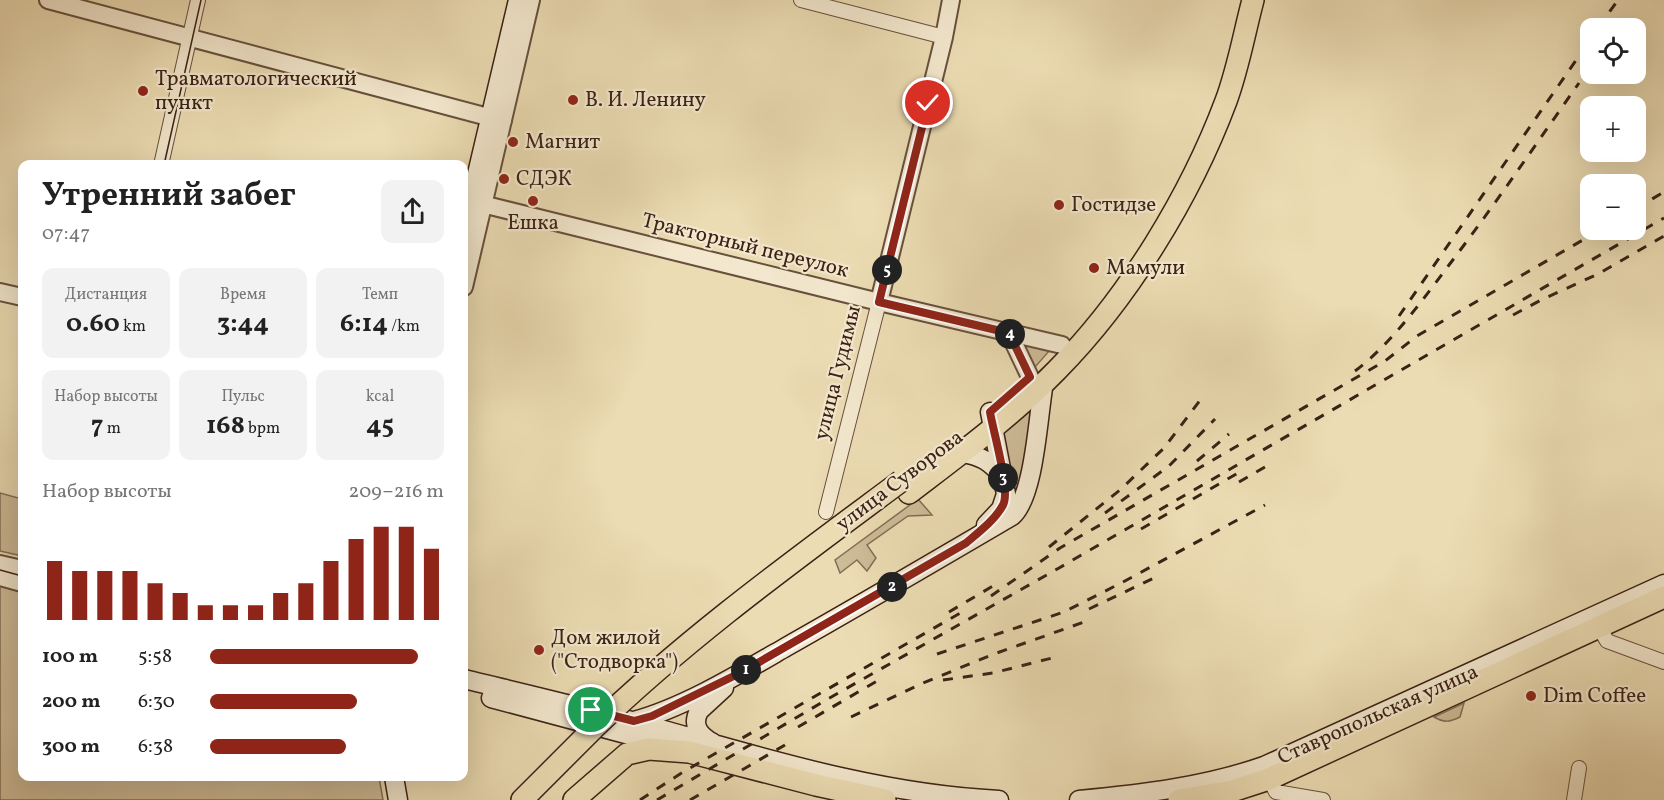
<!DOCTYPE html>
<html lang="ru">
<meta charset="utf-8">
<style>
body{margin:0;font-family:Vollkorn,serif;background:#f2f2f2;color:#222;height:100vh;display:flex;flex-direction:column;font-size:22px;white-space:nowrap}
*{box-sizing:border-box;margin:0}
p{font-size:20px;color:#767676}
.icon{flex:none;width:33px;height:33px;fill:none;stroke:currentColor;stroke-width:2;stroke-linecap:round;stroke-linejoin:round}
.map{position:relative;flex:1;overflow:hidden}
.details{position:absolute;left:18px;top:160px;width:450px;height:621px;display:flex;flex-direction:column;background:#fff;border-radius:12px;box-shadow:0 6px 24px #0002}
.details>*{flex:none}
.controls{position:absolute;left:1580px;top:18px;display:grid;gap:12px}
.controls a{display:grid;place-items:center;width:66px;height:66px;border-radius:12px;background:#fff;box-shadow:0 6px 24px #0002;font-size:30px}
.pin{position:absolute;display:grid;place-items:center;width:51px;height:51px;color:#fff;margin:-26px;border:3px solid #fff;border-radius:50%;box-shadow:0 2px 6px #0007}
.km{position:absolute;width:30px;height:30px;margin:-15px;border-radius:50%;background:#222;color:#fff;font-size:16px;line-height:30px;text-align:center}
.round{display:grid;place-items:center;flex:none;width:63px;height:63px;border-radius:12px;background:#f2f2f2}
.summary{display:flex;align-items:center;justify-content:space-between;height:102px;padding:0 24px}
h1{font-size:33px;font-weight:700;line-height:45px}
.stats{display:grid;grid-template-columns:repeat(3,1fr);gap:9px;height:102px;padding:6px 24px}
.stats div{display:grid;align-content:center;border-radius:12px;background:#f2f2f2;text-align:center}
.stats b{font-size:26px;font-weight:700}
.stats small{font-size:16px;font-weight:400}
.stats p{font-size:16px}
.chart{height:168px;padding:12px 24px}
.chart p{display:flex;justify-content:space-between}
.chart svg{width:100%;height:108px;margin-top:6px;stroke:#8f2418;stroke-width:6}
ul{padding:0 24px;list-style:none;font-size:20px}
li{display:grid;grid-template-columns:96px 72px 1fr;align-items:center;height:45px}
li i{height:15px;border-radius:8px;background:#8f2418}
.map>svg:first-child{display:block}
.green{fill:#cebc98;stroke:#846e57;stroke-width:1.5}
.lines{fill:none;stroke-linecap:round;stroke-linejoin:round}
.minor-casing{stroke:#67503d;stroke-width:16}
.tertiary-casing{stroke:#67503d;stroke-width:20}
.secondary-casing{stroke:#3b2116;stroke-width:21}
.primary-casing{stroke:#3b2116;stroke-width:24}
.minor{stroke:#f3e8ce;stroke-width:14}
.tertiary{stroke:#f3e8ce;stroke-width:16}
.secondary{stroke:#f3e8ce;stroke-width:18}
.primary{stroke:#ecdcb3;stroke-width:21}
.tram{stroke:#3b2116;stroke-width:1.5}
.rail{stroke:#3b2116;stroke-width:3;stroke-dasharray:10 10;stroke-linecap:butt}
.primary-bridge-casing{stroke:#3b2116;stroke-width:24;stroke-linecap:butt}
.primary-bridge{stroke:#ecdcb3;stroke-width:21}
.route-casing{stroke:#fff;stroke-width:12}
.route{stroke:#8f2418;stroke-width:8}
.poi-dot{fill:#8f2418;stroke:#f3e8ce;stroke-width:2}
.labels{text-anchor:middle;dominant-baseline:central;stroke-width:4.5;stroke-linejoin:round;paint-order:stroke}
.poi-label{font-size:21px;fill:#3b2116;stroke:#f3e8ce;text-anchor:start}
.street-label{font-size:21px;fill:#3b2116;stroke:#f3e8ce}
</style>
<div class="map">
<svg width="1664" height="800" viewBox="0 0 1664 800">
<rect width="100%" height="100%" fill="#ecdcb3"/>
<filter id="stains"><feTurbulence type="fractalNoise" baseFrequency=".00333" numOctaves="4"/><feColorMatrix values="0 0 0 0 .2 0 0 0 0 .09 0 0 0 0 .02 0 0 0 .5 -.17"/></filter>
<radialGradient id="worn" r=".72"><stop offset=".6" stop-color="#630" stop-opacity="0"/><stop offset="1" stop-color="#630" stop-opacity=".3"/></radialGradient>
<path class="green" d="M1022 342 1050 350 1035 367Z
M1032 409 1026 460 1019 493C1008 484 1005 449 1002 435Z
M0 493 22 499V556L0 551Z
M918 499 932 515 908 516 867 545 876 558 867 571 857 560 840 573 835 560Z
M0 586 22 592V777H379L383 800H0Z
M1464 703 1460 717C1450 722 1444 723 1434 717Z"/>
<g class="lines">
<defs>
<path id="minor" d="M801 0 944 37
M161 165 198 0
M826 512 879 302
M1595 620 1607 641 1664 662
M1267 774 1276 792 1323 800
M1574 800 1579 768"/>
<path id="tertiary" d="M48 0 503 121
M470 201 879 302 1062 345
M464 287 531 0
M0 292 22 297
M879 302 944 37 951 0
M1009 333 1030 377
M0 564 22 569
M0 577 22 583"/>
<path id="secondary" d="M464 229 518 0
M961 453C980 455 991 462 1002 476
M986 525 1001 509 1006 494 990 412
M464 679C521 693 579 706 635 722 755 755 874 794 999 800
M491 698 667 745
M634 721C683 708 741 673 786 647 862 604 937 560 1012 516 1035 496 1038 414 1044 382
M713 743C700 736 691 726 699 711L724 688
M394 777 398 800
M1079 800C1141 794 1204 787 1264 766L1664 584"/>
<path id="primary" d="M909 493C960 454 1012 416 1057 370 1128 298 1190 197 1226 101 1238 69 1244 34 1253 0
M522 800 593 729
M574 800 627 754 649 749 689 752 816 785 885 800
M1179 800 1232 791 1269 779 1664 597"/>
</defs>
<use href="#minor" class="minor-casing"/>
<use href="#tertiary" class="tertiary-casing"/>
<use href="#secondary" class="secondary-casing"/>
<use href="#primary" class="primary-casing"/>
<use href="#minor" class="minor"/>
<use href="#tertiary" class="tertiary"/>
<use href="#secondary" class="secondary"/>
<use href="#primary" class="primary"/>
<path class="tram" d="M164 165 201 0
M0 570 22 576"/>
<path class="rail" d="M1598 28 1618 0
M1635 209 1664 192
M1513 315 1541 300 1598 274 1664 236
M1399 316 1590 40
M1355 371C1391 344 1421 302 1449 265 1494 206 1536 144 1579 83
M1197 461 1229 434
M1239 482 1270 464
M1105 513 1169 466 1215 419
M1141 529 1245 469
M1049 547 1120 490 1164 448 1204 395
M991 596 1060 548 1385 361 1417 336 1600 230
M1089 609 1154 578
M949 612 998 583
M937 654 1064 612 1123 582 1265 505
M943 680 993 673 1060 656
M851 717 923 683 994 654 1087 621
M798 727 884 677
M640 800 683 772 962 612
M657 800 826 700 1059 568 1664 218
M690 800 785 745"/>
<defs>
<path id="primary-bridge" d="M593 729C688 637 795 560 901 481"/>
</defs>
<use href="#primary-bridge" class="primary-bridge-casing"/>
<use href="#primary-bridge" class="primary-bridge"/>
</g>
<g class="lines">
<defs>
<path id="route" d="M591 710 634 721 652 716 742 672 966 543C979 532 995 520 1003 505 1011 491 993 431 990 412L1030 377 1009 333 879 302 928 103"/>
</defs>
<use href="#route" class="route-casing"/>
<use href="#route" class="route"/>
</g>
<g class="poi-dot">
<circle cx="143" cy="91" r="6"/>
<circle cx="573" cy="100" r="6"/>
<circle cx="513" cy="142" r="6"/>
<circle cx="504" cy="179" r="6"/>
<circle cx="533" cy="201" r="6"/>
<circle cx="1059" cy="205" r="6"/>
<circle cx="1094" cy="268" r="6"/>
<circle cx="539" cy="650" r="6"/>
<circle cx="1531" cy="696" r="6"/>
</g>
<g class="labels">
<g class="poi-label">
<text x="155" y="79">Травматологический<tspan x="155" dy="24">пункт</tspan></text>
<text x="585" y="100">В. И. Ленину</text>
<text x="525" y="142">Магнит</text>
<text x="516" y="179">СДЭК</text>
<text x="1071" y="205">Гостидзе</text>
<text x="533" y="223" text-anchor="middle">Ешка</text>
<text x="1106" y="268">Мамули</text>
<text x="551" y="638">Дом жилой<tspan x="551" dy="24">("Стодворка")</tspan></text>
<text x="1543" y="696">Dim Coffee</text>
</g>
<g class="street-label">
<text transform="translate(745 246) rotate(14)">Тракторный переулок</text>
<text transform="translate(838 373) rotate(-76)">улица Гудимы</text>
<text transform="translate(900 481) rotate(-37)">улица Суворова</text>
<text transform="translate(1378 715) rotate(-24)">Ставропольская улица</text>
</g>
</g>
<rect width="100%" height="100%" filter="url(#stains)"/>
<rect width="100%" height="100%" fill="url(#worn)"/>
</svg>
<div class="controls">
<a><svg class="icon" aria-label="locate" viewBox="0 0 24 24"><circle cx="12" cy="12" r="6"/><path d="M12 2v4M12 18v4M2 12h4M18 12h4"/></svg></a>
<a>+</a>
<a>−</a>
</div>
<div class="pin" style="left:591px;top:710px;background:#1e9e55"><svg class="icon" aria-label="arrive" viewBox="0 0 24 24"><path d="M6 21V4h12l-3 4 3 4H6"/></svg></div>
<div class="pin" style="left:928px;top:103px;background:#d93025"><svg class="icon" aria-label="check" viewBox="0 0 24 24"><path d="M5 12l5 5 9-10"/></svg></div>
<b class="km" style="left:746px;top:670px">1</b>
<b class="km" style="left:892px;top:587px">2</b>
<b class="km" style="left:1003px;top:478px">3</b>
<b class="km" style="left:1010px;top:334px">4</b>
<b class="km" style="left:887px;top:270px">5</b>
<section class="details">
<div class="summary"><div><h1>Утренний забег</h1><p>07:47</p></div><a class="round"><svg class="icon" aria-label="share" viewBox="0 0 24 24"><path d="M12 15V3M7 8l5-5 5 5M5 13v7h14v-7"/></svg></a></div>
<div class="stats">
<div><p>Дистанция</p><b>0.60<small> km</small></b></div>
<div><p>Время</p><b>3:44</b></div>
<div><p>Темп</p><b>6:14<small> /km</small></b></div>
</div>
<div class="stats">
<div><p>Набор высоты</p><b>7<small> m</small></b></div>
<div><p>Пульс</p><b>168<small> bpm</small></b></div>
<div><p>kcal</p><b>45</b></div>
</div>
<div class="chart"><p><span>Набор высоты</span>209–216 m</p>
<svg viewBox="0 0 160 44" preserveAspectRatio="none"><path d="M5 44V20M15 44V24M25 44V24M35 44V24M45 44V29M55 44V33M65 44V38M75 44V38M85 44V38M95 44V33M105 44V29M115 44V20M125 44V11M135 44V6M145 44V6M155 44V15"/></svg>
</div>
<ul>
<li><b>100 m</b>5:58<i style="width:89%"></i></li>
<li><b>200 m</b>6:30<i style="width:63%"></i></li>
<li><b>300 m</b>6:38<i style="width:58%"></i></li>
</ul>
</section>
</div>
